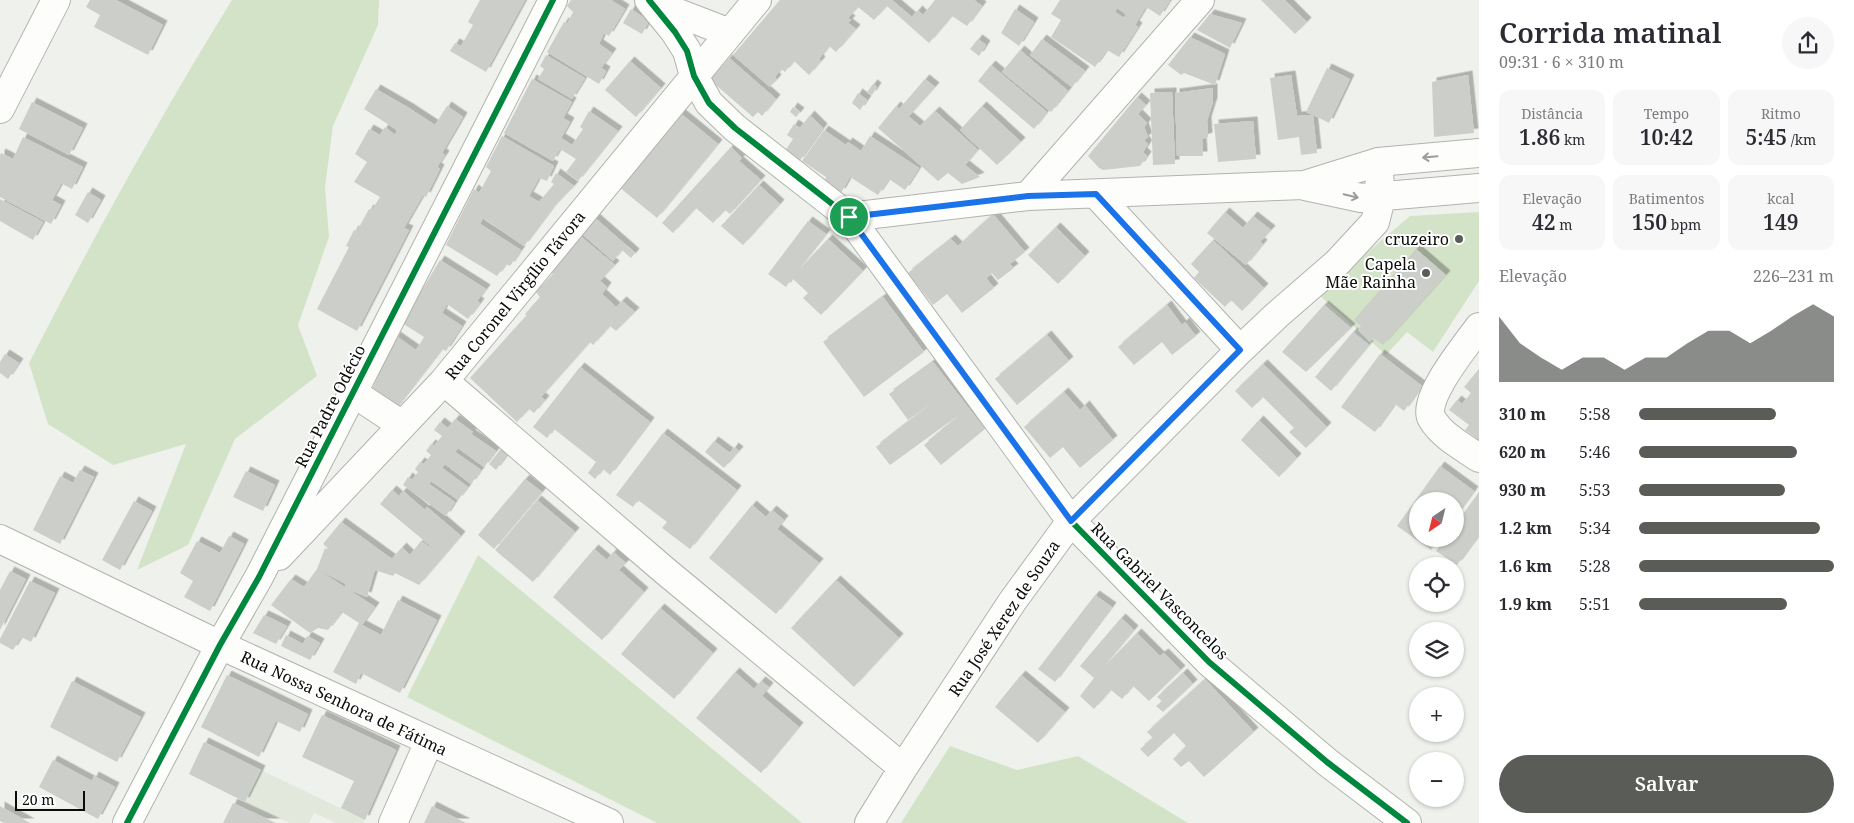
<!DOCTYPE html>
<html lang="pt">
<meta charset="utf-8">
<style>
body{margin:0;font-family:"Noto Serif",serif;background:#f7f7f7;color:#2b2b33;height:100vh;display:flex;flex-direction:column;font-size:19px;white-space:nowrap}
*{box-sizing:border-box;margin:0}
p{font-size:16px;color:#7c7c81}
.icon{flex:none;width:28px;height:28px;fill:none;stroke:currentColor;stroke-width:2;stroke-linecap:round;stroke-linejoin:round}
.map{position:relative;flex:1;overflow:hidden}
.details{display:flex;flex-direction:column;background:#fff;width:375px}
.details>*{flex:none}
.needle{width:32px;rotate:215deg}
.fabs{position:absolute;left:1409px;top:492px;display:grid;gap:10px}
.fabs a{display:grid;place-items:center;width:55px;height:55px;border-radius:50%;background:#fff;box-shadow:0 1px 4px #0004;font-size:25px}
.scale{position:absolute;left:15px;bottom:12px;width:70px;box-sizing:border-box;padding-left:5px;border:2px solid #0a0c09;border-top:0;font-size:14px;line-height:18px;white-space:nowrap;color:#0a0c09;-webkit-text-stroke:4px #fff;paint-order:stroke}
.pin{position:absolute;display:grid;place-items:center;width:42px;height:42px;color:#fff;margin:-21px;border:2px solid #fff;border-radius:50%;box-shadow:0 1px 5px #0007}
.round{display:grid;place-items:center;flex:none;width:52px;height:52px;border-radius:26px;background:#f7f7f7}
.headline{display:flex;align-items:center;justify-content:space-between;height:85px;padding:0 20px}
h1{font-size:28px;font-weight:600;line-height:38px}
.stats{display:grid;grid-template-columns:repeat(3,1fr);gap:8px;height:85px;padding:5px 20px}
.stats div{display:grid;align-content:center;border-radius:12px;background:#f7f7f7;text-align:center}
.stats b{font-size:21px;font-weight:600}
.stats small{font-size:14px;font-weight:400}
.stats p{font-size:14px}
.chart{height:140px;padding:10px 20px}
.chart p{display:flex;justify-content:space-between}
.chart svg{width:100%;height:90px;margin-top:5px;fill:#5a5c58;opacity:.7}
.cta{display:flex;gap:10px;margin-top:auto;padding:10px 20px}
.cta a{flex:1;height:58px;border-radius:30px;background:#5a5c58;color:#fff;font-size:20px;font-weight:600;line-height:58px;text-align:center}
ul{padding:0 20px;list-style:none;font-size:16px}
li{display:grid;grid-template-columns:80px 60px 1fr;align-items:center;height:38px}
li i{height:12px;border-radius:6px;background:#5a5c58}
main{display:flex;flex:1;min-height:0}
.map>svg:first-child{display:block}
.built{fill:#e2e9dc}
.green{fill:#d3e3c8}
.building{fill:#cccec9;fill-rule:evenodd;filter:url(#shadow)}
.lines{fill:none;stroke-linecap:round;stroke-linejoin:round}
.minor-casing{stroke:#b1b3af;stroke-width:30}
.minor{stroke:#fdfdfc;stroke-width:28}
.cycleway-casing{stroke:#fff;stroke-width:9}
.cycleway{stroke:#00873e;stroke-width:6}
.oneway{stroke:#9c9d9b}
.route-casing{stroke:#fff;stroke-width:10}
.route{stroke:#1a73e8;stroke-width:6}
.poi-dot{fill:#5a5c58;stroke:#fff;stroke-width:2}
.labels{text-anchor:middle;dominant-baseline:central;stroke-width:4;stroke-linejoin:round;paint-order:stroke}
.poi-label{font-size:16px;fill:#0a0c09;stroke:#fff;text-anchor:end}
.street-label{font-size:16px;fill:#0a0c09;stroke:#fff}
</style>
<main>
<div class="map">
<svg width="1479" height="823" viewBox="0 0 1479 823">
<defs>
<filter id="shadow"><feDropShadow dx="4.5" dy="-4.5" stdDeviation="0" flood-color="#0004"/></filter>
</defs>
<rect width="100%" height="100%" fill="#eff2ec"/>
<path class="built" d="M261 770 365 820 363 823H336L314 813 309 823H289L245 802Z"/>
<path class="green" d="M232 0H379L378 25 333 126 325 187 329 237 298 325 317 376 235 439 188 545 137 570 186 444 113 465 48 424 29 363C92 240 159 118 232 0Z
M1479 212V281L1433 352 1407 332 1386 355 1318 294 1410 216Z
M478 555 802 823H657L407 697Z
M950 746 1017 770 1078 756 1188 823H901Z"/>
<path class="building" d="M90 0H116L163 25 148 55 94 27 100 15 86 7Z
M480 0H525L486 72 450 51 455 43 461 46 473 25 468 22Z
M571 0H611L625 9 609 36 604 33 599 44 612 53 601 68 606 71 599 84 547 52 564 22 567 24 573 12 567 6Z
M780 0H892L912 17 918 10 923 15 935 0H974L982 6 967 26 952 16 929 43 887 6 874 20 858 7 848 18 851 20 848 23 856 29 836 52 829 46 819 59 821 61 809 75 794 61 785 72 781 69 775 77 777 79 770 87 733 55Z
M1060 0H1170L1160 16 1146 7 1135 25 1138 27 1119 57 1107 50 1095 67 1051 37 1061 20 1051 14ZM1117 8 1126 14 1124 18 1115 12Z
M1261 0H1285L1307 22 1295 34Z
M631 9 649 21 642 34 623 23Z
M1015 9 1034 22 1019 46 1001 33Z
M1210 14 1242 23 1230 48 1197 30Z
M1190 37 1225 54 1215 85 1184 73 1181 75 1168 65Z
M978 39 986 45 979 56 970 49Z
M1042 39 1085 71 1072 87 1030 55Z
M1020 50 1068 91 1051 112 1002 72Z
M546 55 585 78 572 99 538 79 544 69 540 66Z
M729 58 776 99 762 116 758 112 753 117 710 80Z
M630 61 661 88 636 117 605 90Z
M991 65 1047 112 1034 129 978 81Z
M1327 68 1350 79 1329 123 1313 115 1317 153 1301 155 1299 137 1278 140 1270 78 1291 75 1297 116 1313 115 1306 112Z
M1468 75 1474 133 1434 137 1432 82Z
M532 79 572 102 563 118 570 122 561 138 572 145 583 129 580 127 589 111 618 131 578 181 566 172 576 159 560 149 553 161 504 133Z
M925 79 935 87 909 116 900 108Z
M873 84 877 87 872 95 867 92Z
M1213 88V102L1207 121 1208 137 1202 139 1203 156H1177L1175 93Z
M376 89 409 108 435 125 447 106 463 117 442 153 445 155 437 167 440 169 426 197 423 195 404 228 409 230 357 331 317 309 349 247 346 246 354 230 357 231 369 209 372 210 380 197 354 182 367 162 355 154 369 129 380 135 385 127 395 135 397 130 364 109Z
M1172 92 1175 164 1153 165 1150 93Z
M858 93 867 100 860 110 852 103Z
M1137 97 1146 105 1138 114 1147 123 1144 127 1148 137 1144 140 1148 144 1143 152 1147 156 1140 166 1103 170 1099 168 1088 156Z
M32 102 83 128 69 155 19 129Z
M896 106 920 126 935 111 978 150 965 165 980 177 962 184 948 173 938 181 878 128Z
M982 106 1021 142 997 165 960 130Z
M793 107 800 112 796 117 790 112Z
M680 113 718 144 657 218 619 187Z
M810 115 823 128 799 162 785 151 793 139 787 135 794 124 800 128Z
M1253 121 1256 159 1218 162 1214 124Z
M824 130 846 145 848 142 861 151 870 136 919 168 905 190 889 179 878 195 850 177 841 193 824 182 826 177 802 161Z
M502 136 554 166 547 181 539 178 529 196 539 202 554 184 551 182 556 173 574 186 551 210 524 246 483 218 480 224 521 250 510 266 506 264 497 276 446 245 474 189 479 193 491 171 486 167Z
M23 137 83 167 72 189 47 176 61 184 52 200 61 205 51 224 0 197V155L1 153 13 159Z
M731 147 742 158 739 161 761 180 730 214 725 210 713 223 696 208 673 233 662 223Z
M759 185 780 204 743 245 721 226Z
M88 192 101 200 88 223 75 215Z
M0 199 43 222 33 240 0 221Z
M1225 212 1243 228 1253 216 1271 230 1260 242 1263 244 1246 265 1207 233Z
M993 214 1025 252 1010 264 1014 268 998 280 979 258 992 274 986 278 994 288 962 313 947 294 933 305 908 273 951 239 958 246Z
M594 217 635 253 631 258 622 250 613 261 581 233Z
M808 221 826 234 793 276 828 239 863 271 821 315 803 298 808 293 792 278 786 287 768 274Z
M1056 227 1085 256 1058 284 1028 255Z
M578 234 615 265 600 281 607 287 602 294 616 307 622 301 635 312 616 331 610 326 593 345 590 342 541 397 545 400 534 413 529 409 517 422 470 378 526 316 541 329 525 314 540 297 536 292 553 274 548 268Z
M1213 240 1264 288 1242 311 1231 300 1225 307 1194 278 1199 272 1191 264Z
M1416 249 1446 275 1383 345 1373 338 1370 342 1358 330 1361 326 1354 320Z
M440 260 486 289 477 301 480 303 468 319 447 304 442 313 462 326 446 351 442 349 394 411 370 394 396 336 416 350 424 337 402 323Z
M883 297 924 352 864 397 823 342Z
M1167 305 1182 325 1185 322 1196 336 1172 355 1162 342 1134 365 1118 347Z
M1324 305 1351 328 1306 372 1282 352Z
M1353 332 1369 345 1331 391 1315 377Z
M1047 335 1069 361 1017 405 995 379Z
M5 354 19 363 8 379 0 373V362Z
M1380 354 1422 386 1404 411 1395 404 1375 432 1341 407Z
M933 362 985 429 941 465 924 445 963 412 890 465 876 447 939 398 908 420 889 394Z
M1263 364 1327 427 1306 448 1289 432 1294 428 1263 397 1252 408 1235 391Z
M580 367 650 422 610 475 603 469 595 479 588 473 596 462 554 429 547 438 533 427Z
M1479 369V440L1465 430 1469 425 1449 410 1457 400 1462 404 1471 393 1464 387Z
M1064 392 1080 410 1085 405 1113 440 1080 468 1063 447 1050 458 1024 427Z
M455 419 473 432 471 434 496 451 484 467 458 448 455 452 481 470 471 484 445 464 442 468 468 487 458 500 431 481 429 484 455 502 446 516 403 485 408 477 412 480 418 472 415 469 420 462 424 464 431 455 426 451 431 444 434 446 442 436 434 430 440 422 448 428Z
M1259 420 1297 458 1279 477 1241 440Z
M663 433 737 490 690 549 662 528 667 522 638 500 633 507 616 495Z
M714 441 730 453 734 447 739 451 724 468 705 452Z
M500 450 507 455 496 470 489 464Z
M1440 466 1474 491 1455 517V501H1418V539H1439L1431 550 1397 526Z
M80 470 94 477 60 544 33 530 60 476 73 483Z
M246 471 275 485 263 511 233 497Z
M525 479 542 492 494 549 478 535Z
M392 490 399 496 403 491 425 510 427 507 461 536 419 585 395 573 393 576 375 570 367 597 345 588 346 584 317 569 325 548 330 550 323 544 341 522 392 559 402 547 410 555 421 541 440 554 380 504Z
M1479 492V535L1457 565 1436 551 1445 539H1455V525Z
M537 500 575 532 533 582 495 550Z
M134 501 152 511 120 570 102 560Z
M752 505 766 517 772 510 784 520 777 529 819 563 776 614 709 558Z
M229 536 244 544 210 611 184 597 193 581 180 573 197 541 220 553Z
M594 549 607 560 613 552 626 563 619 570 644 592 602 640 553 597Z
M317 569 375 607 362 625 381 635 398 600 437 620 400 693 361 673 356 684 333 672 359 623 331 605 341 613 328 630 318 628 310 633 271 605 291 579 304 587Z
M10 571 26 579 0 630V590Z
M836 580 899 638 854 687 791 628Z
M30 581 55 593 31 642 21 637 13 650 0 643V639Z
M1095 595 1112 607 1055 682 1038 669Z
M660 608 713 653 674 699 621 654Z
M264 615 287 626 276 644 253 633Z
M1121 618 1134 630 1098 673 1137 633 1160 656 1164 653 1181 670 1149 701 1133 686 1122 699 1111 690 1094 709 1080 696 1094 678 1080 666Z
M286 635 303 644 307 636 320 643 310 660 281 646Z
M735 672 754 689 761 681 769 687 762 696 799 727 761 773 696 718Z
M1183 673 1193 684 1163 712 1156 706 1162 701 1157 697Z
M227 675 308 714 300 732 276 721 259 757 201 727Z
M1021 675 1065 712 1038 743 995 707Z
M1205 679 1254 732 1204 777 1189 761 1181 767 1173 759 1186 746 1174 733 1148 757 1140 749 1153 738 1147 732Z
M72 681 141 717 117 762 50 727Z
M322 715 396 750 365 820 341 808 354 781 302 757Z
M204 742 261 770 245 802 189 774Z
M53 760 92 781 94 776 115 787 98 819 39 787Z
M233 803 276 823H223Z
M0 806 30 823H4L0 821Z
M432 806 466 823H424Z"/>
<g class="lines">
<defs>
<path id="minor" d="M649 0 675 32 687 51 694 76 709 103 735 128 849 217 1071 521 1209 662 1327 762 1407 823
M652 3 730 33
M0 109 56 0
M1305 186 1361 198 1479 188
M1096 194 1240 350
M1028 196 1200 0
M849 217 1028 196 1304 185 1378 162 1479 153
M1479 327C1467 344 1420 400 1432 419 1442 436 1463 447 1479 458
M444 381 664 570 903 768
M352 392 402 425
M0 539 220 645 609 823
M279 556 444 381 757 0
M127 823 220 645 259 577 553 0
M393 823 429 742
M869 823 903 768 1012 602 1071 521 1240 350 1277 315 1337 263 1375 222 1381 198 1378 162"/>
</defs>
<use href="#minor" class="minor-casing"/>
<use href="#minor" class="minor"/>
<defs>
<path id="cycleway" d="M649 0 675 32 687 51 694 76 709 103 735 128 849 217 1071 521 1209 662 1327 762 1407 823
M127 823 220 645 259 577 553 0"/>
</defs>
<use href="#cycleway" class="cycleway-casing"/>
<use href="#cycleway" class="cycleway"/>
</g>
<defs><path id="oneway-shaft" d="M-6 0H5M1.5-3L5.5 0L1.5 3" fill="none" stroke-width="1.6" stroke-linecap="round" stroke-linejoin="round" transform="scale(1.25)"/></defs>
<g class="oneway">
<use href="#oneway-shaft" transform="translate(1430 157) rotate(175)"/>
<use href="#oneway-shaft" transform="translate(1351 196) rotate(13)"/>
</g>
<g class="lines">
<defs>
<path id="route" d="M1096 194 1240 350 1071 521 849 217 1028 196Z"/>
</defs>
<use href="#route" class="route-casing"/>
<use href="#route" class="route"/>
</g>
<g class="poi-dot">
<circle cx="1459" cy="239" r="5"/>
<circle cx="1426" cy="273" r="5"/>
</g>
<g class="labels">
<g class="poi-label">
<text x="1449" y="239">cruzeiro</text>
<text x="1416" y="264">Capela<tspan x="1416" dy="18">Mãe Rainha</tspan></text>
</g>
<g class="street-label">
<text transform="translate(515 295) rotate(-51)">Rua Coronel Virgílio Távora</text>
<text transform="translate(330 406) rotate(-63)">Rua Padre Odécio</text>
<text transform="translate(1160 591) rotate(45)">Rua Gabriel Vasconcelos</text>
<text transform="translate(1004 618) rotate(-56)">Rua José Xerez de Souza</text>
<text transform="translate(344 703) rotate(25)">Rua Nossa Senhora de Fátima</text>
</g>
</g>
</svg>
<div class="fabs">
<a><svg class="needle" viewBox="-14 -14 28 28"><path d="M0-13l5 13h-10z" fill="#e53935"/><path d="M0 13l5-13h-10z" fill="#7c7c81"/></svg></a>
<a><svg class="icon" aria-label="locate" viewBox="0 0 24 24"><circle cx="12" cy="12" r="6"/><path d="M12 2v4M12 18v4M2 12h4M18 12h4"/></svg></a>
<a><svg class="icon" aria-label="layers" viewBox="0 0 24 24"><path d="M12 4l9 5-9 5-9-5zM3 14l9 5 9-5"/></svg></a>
<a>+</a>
<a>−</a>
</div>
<div class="scale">20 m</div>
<div class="pin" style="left:849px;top:217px;background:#1e9e55"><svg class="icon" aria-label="arrive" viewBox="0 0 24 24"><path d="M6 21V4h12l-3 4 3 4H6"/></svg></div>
</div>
<section class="details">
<div class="headline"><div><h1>Corrida matinal</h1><p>09:31 · 6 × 310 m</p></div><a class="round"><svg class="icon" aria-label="share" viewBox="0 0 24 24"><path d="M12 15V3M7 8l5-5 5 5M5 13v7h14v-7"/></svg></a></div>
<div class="stats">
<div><p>Distância</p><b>1.86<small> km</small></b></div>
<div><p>Tempo</p><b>10:42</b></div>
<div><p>Ritmo</p><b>5:45<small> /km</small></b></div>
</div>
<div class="stats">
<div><p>Elevação</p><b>42<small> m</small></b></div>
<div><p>Batimentos</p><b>150<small> bpm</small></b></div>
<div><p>kcal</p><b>149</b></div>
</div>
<div class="chart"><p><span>Elevação</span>226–231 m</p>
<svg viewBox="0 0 160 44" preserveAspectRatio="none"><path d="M0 44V12L10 25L20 32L30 38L40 32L50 32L60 38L70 32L80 32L90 25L100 19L110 19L120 25L130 19L140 12L150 6L160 12V44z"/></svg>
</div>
<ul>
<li><b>310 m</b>5:58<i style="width:70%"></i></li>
<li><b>620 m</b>5:46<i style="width:81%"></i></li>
<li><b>930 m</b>5:53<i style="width:75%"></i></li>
<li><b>1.2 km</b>5:34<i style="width:93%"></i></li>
<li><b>1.6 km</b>5:28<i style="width:100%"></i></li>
<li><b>1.9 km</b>5:51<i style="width:76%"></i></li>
</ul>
<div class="cta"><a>Salvar</a></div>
</section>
</main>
